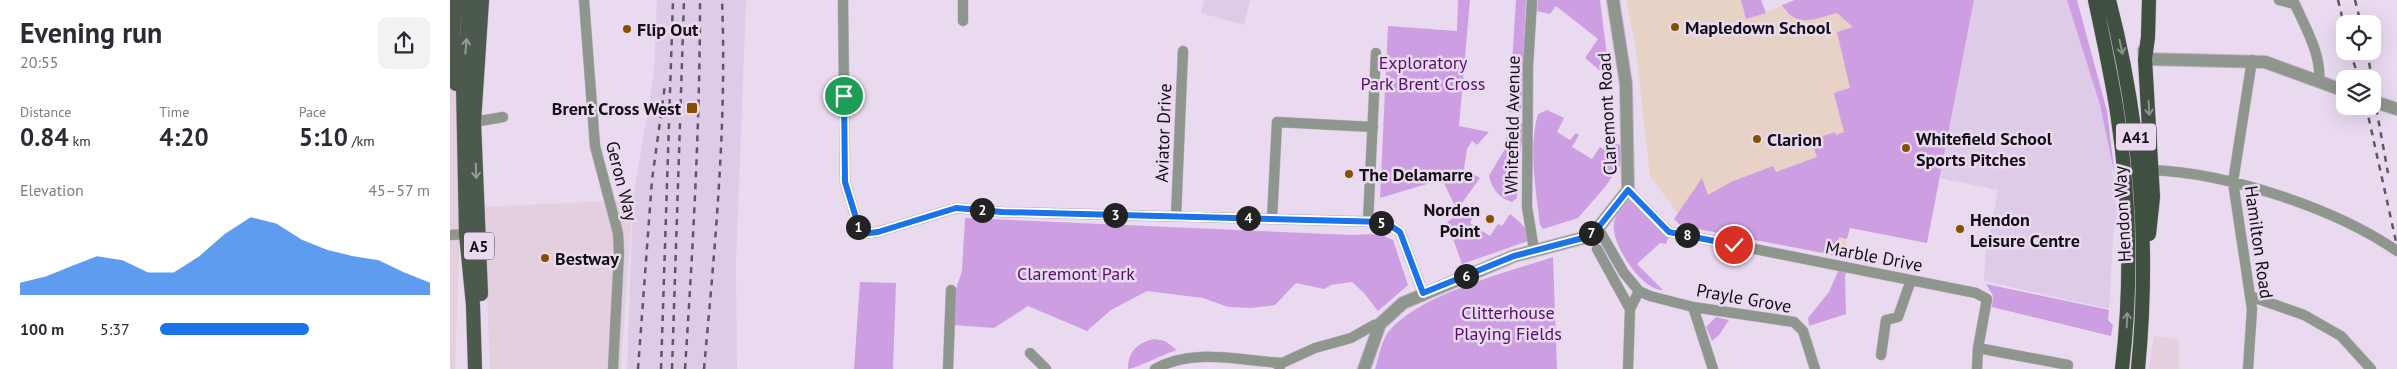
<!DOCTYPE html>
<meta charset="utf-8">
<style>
body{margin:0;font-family:"PT Sans",sans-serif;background:#f2f2f3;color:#2b2b33;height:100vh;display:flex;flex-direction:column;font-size:19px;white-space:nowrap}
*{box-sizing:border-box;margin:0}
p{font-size:16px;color:#7c7c81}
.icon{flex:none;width:28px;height:28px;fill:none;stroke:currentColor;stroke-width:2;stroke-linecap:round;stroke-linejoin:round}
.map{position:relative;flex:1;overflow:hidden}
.sheet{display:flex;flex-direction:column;background:#fff;width:450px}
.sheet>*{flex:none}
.buttons{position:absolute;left:1886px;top:15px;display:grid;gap:10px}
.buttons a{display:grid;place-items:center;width:45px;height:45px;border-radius:10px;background:#fff;box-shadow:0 5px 20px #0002;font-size:25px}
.pin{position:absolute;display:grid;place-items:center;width:42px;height:42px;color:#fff;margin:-21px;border:2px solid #fff;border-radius:50%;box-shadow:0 1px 5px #0007}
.km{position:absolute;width:25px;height:25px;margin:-12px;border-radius:50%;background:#222;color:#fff;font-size:14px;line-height:25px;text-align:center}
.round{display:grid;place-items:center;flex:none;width:52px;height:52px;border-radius:10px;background:#f2f2f3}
.summary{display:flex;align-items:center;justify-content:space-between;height:85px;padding:0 20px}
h1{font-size:28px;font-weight:800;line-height:38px}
.metrics{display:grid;grid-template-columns:repeat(3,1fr);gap:8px;height:85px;padding:5px 20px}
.metrics div{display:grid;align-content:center}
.metrics b{font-size:25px;font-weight:800}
.metrics small{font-size:14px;font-weight:400}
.metrics p{font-size:14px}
.chart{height:140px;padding:10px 20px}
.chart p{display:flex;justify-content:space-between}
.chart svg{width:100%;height:90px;margin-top:5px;fill:#1a73e8;opacity:.7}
ul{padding:0 20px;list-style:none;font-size:16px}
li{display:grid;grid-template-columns:80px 60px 1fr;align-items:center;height:38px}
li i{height:12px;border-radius:6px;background:#1a73e8}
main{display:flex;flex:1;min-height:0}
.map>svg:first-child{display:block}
.built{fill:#decbe7}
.industrial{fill:#e4cfde}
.education{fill:#e7d2c5}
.green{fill:#cd9ee2}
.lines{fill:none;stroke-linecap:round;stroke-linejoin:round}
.minor-casing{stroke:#c3b5c9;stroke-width:11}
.tertiary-casing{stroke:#c3b5c9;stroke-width:14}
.primary-casing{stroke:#c3b5c9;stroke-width:15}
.trunk-casing{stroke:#c3b5c9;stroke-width:15}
.minor{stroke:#8e968e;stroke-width:10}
.tertiary{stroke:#8e968e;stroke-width:12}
.primary{stroke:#4b5a4c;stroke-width:14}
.trunk{stroke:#3f4f40;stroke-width:14}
.rail{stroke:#5f5763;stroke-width:2.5;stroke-dasharray:6 6;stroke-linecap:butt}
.oneway{stroke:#9a9a9e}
.oneway2{stroke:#8c8e8f}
.route-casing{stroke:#fff;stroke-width:10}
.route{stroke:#1a73e8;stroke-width:6}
.poi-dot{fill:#864f00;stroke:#e9daf0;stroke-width:2}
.labels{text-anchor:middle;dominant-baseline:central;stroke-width:5;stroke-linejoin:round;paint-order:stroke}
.shield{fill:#e9daf0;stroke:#544c57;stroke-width:1}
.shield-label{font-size:16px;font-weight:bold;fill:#140f16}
.poi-label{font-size:18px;font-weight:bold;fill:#140f16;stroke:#e9daf0;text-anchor:start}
.park-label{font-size:18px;fill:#54106c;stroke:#e9daf0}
.street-label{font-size:18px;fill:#140f16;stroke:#e9daf0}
</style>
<main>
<section class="sheet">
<div class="summary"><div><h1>Evening run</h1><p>20:55</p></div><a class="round"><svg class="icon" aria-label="share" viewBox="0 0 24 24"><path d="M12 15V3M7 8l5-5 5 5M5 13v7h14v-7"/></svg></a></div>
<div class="metrics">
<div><p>Distance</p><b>0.84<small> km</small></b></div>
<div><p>Time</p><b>4:20</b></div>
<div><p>Pace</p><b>5:10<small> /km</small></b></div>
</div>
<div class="chart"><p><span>Elevation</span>45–57 m</p>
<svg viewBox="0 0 160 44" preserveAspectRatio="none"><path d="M0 44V38L10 35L20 30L30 25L40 27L50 33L60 33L70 25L80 14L90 6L100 9L110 17L120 22L130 25L140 27L150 33L160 38V44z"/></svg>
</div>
<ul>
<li><b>100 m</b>5:37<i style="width:55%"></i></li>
</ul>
</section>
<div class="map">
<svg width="1947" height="369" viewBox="0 0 1947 369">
<rect width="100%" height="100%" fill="#e9daf0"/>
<path class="built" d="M207 0H296L286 262 287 369H177L183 200 204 73Z
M754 0H800L794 25 751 13Z
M1524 0H1617L1650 105 1661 160 1667 212 1663 237 1659 309 1534 281 1535 258 1548 190 1490 178Z"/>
<path class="industrial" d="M0 0H18L5 369H0Z
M183 200 171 369H40L34 207Z
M1704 336 1729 339V369H1699Z"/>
<path class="education" d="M1176 0H1311L1316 13 1345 0H1445L1393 257 1238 227 1200 176 1186 49Z"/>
<path class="green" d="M1008 0H1020L1009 126 1039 132 1027 145 1022 141 1017 149 1014 169 1030 178 1007 210 993 181 997 178 930 198 938 26 1007 31Z
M1066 0H1076L1071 113 1059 112Z
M1088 0H1150L1160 79 1135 58 1148 39 1106 6 1100 14 1087 11Z
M1291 0H1311L1316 13 1296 19Z
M1345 0H1524L1477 243 1400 228 1397 239 1389 237 1384 255 1238 227 1229 224 1224 219 1252 178 1258 195 1281 182 1323 166 1326 172 1367 157 1361 140 1385 132 1386 135 1394 132 1384 94 1386 92 1400 88 1387 32 1403 27 1387 13C1363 19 1347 29 1332 5Z
M1617 0H1627L1657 111 1665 177 1650 105Z
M1097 110 1114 118 1107 132 1120 140 1126 133 1129 135 1122 147 1142 159 1150 147 1155 150 1160 142 1174 146 1170 165 1155 187 1128 218 1093 229 1090 225C1086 190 1078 148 1088 114Z
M1060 122 1075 124 1070 153 1067 198 1062 202C1049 198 1042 189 1039 176L1059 142 1056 139Z
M1181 197 1219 236 1216 244 1210 243 1187 264 1213 290C1192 291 1160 243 1164 223 1165 214 1175 204 1181 197Z
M1021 206 1027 211 1020 223 1040 236 1048 224 1052 226 1060 214C1071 223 1078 227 1078 241L1012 264 997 222Z
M515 218 901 235 929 234 943 240 958 285 928 311 914 293 902 282 881 285 874 289 846 283 825 305 801 308 778 307 753 298 697 291 661 310 637 331 578 306 544 328 503 325 506 289 512 271Z
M1103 257 1107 369H925C929 357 931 340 940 330 971 294 1058 272 1103 257Z
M1389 269 1397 270 1395 276 1396 314 1359 326 1358 318 1379 292Z
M410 282 446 283 443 369H404Z
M1536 284 1659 310 1658 320 1663 325 1661 336 1542 307 1543 296Z
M1266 317 1279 320 1269 335 1262 341 1256 327Z
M704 339 715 341 727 350C716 353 685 369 678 369 678 352 687 343 704 339Z"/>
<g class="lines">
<defs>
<path id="minor" d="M134 0 145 146 168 233 169 253 163 369
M393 0 395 182 411 234 428 232 506 208 552 212 935 222 950 232 973 293
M1082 0 1078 67 1077 207 1084 250
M1829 0 1844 4
M1843 0C1854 25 1872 54 1869 82
M513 21V0
M24 122 53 117
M1702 170C1777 173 1885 208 1947 251
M1178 190 1219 232 1526 293 1537 299 1528 348 1618 365 1617 369
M726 216 733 51
M822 219 827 122 923 127
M918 221 926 53
M1148 228 1174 273 1189 291 1200 296 1243 307 1344 322 1353 331 1365 369
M0 235 16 234
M1147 249 1180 309
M1800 296 1854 315 1891 336 1921 369
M1243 307 1263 369
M580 353 596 369
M1431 355 1436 320 1448 317 1461 280
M829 368 832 363 865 348 901 338 924 325 930 324
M498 369 501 290
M705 369C743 347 790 361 832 363
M1178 369 1180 309 1189 291
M1527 369 1528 348
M1798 369 1802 309 1783 182 1802 60"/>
<path id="tertiary" d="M1694 50 1695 59 1815 62 1895 91
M1922 101 1947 109
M914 369 930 324 953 303 1064 256 1133 238 1148 228 1178 190 1176 84 1163 0"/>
<path id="primary" d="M20 0 13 85 16 234 23 305 25 369
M6 84 3 33 6 0
M31 294 24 122 32 0"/>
<path id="trunk" d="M1645 0C1653 37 1661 74 1667 112 1680 197 1682 284 1672 369
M1659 0C1690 120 1700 246 1688 369
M1699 234 1703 197 1695 59 1698 37 1699 0"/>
</defs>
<use href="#minor" class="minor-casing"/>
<use href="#tertiary" class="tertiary-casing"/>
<use href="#primary" class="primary-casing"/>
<use href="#trunk" class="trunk-casing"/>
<use href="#minor" class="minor"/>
<use href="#tertiary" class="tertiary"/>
<use href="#primary" class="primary"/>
<use href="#trunk" class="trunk"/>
<path class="rail" d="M1888 0 1895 29
M1905 0 1911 24
M1900 51 1909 79
M1917 51 1922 79
M1922 85 1938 173
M1916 106 1947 246
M188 369 202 180 215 85
M211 369 223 0
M222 369 234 0
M235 369C243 246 250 123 250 0
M254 369C265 246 277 123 272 0"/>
</g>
<defs><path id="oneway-shaft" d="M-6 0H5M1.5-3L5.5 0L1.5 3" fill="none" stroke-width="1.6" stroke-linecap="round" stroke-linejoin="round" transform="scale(1.25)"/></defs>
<g class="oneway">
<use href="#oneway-shaft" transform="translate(16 46) rotate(-85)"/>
<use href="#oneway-shaft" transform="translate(26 171) rotate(88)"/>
</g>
<g class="oneway2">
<use href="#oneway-shaft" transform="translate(1671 47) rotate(78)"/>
<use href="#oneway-shaft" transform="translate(1699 108) rotate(87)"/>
<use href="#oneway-shaft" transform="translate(1677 320) rotate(-88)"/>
</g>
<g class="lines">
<defs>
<path id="route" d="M394 96 395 182 411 234 428 232 506 208 552 212 935 222 950 232 973 293 1064 256 1133 238 1148 228 1178 190 1219 232 1284 245"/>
</defs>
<use href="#route" class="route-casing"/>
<use href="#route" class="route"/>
</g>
<g class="poi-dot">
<circle cx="1225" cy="27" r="5"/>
<circle cx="177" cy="29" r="5"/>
<rect x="236" y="102" width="12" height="12" rx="2.5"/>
<circle cx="1307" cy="139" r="5"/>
<circle cx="1456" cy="148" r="5"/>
<circle cx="899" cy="174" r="5"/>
<circle cx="1040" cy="219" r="5"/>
<circle cx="1510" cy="229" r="5"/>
<circle cx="95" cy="258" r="5"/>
</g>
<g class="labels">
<g class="shield">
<rect x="1666" y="123.5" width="40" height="27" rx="4"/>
<rect x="14" y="232.5" width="30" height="27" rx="4"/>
</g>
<g class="shield-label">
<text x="1686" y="137">A41</text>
<text x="29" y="246">A5</text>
</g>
<g class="poi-label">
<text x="1235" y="27">Mapledown School</text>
<text x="187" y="29">Flip Out</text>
<text x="231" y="108" text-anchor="end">Brent Cross West</text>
<text x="1466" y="138">Whitefield School<tspan x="1466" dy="21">Sports Pitches</tspan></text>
<text x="1317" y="139">Clarion</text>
<text x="909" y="174">The Delamarre</text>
<text x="1030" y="209" text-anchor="end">Norden<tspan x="1030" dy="21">Point</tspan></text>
<text x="1520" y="219">Hendon<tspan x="1520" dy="21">Leisure Centre</tspan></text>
<text x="105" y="258">Bestway</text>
</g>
<g class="park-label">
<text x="973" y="62">Exploratory<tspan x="973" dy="21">Park Brent Cross</tspan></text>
<text x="626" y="273">Claremont Park</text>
<text x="1058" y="312">Clitterhouse<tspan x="1058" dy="21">Playing Fields</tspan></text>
</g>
<g class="street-label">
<text transform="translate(1157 114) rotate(-93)">Claremont Road</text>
<text transform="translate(1062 125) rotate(-89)">Whitefield Avenue</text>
<text transform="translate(713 133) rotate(-88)">Aviator Drive</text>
<text transform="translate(172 181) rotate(76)">Geron Way</text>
<text transform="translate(1672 214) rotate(-93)">Hendon Way</text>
<text transform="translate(1809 242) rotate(82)">Hamilton Road</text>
<text transform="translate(1424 256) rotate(11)">Marble Drive</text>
<text transform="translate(1294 298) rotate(10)">Prayle Grove</text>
</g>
</g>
</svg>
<div class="buttons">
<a><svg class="icon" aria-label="locate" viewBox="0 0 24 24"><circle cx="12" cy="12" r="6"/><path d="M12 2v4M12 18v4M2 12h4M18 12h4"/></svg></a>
<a><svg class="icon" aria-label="layers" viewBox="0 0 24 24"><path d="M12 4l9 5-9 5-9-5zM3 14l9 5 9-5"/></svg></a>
</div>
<div class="pin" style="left:394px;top:96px;background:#1e9e55"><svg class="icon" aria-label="arrive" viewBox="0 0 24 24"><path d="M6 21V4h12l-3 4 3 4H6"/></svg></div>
<div class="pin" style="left:1284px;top:245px;background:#d93025"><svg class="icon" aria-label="check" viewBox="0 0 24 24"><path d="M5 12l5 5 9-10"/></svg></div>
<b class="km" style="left:408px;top:227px">1</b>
<b class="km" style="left:532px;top:210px">2</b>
<b class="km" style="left:665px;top:215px">3</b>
<b class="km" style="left:798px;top:218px">4</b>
<b class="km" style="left:931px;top:223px">5</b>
<b class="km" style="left:1016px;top:276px">6</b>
<b class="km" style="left:1141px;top:233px">7</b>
<b class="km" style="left:1237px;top:235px">8</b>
</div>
</main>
